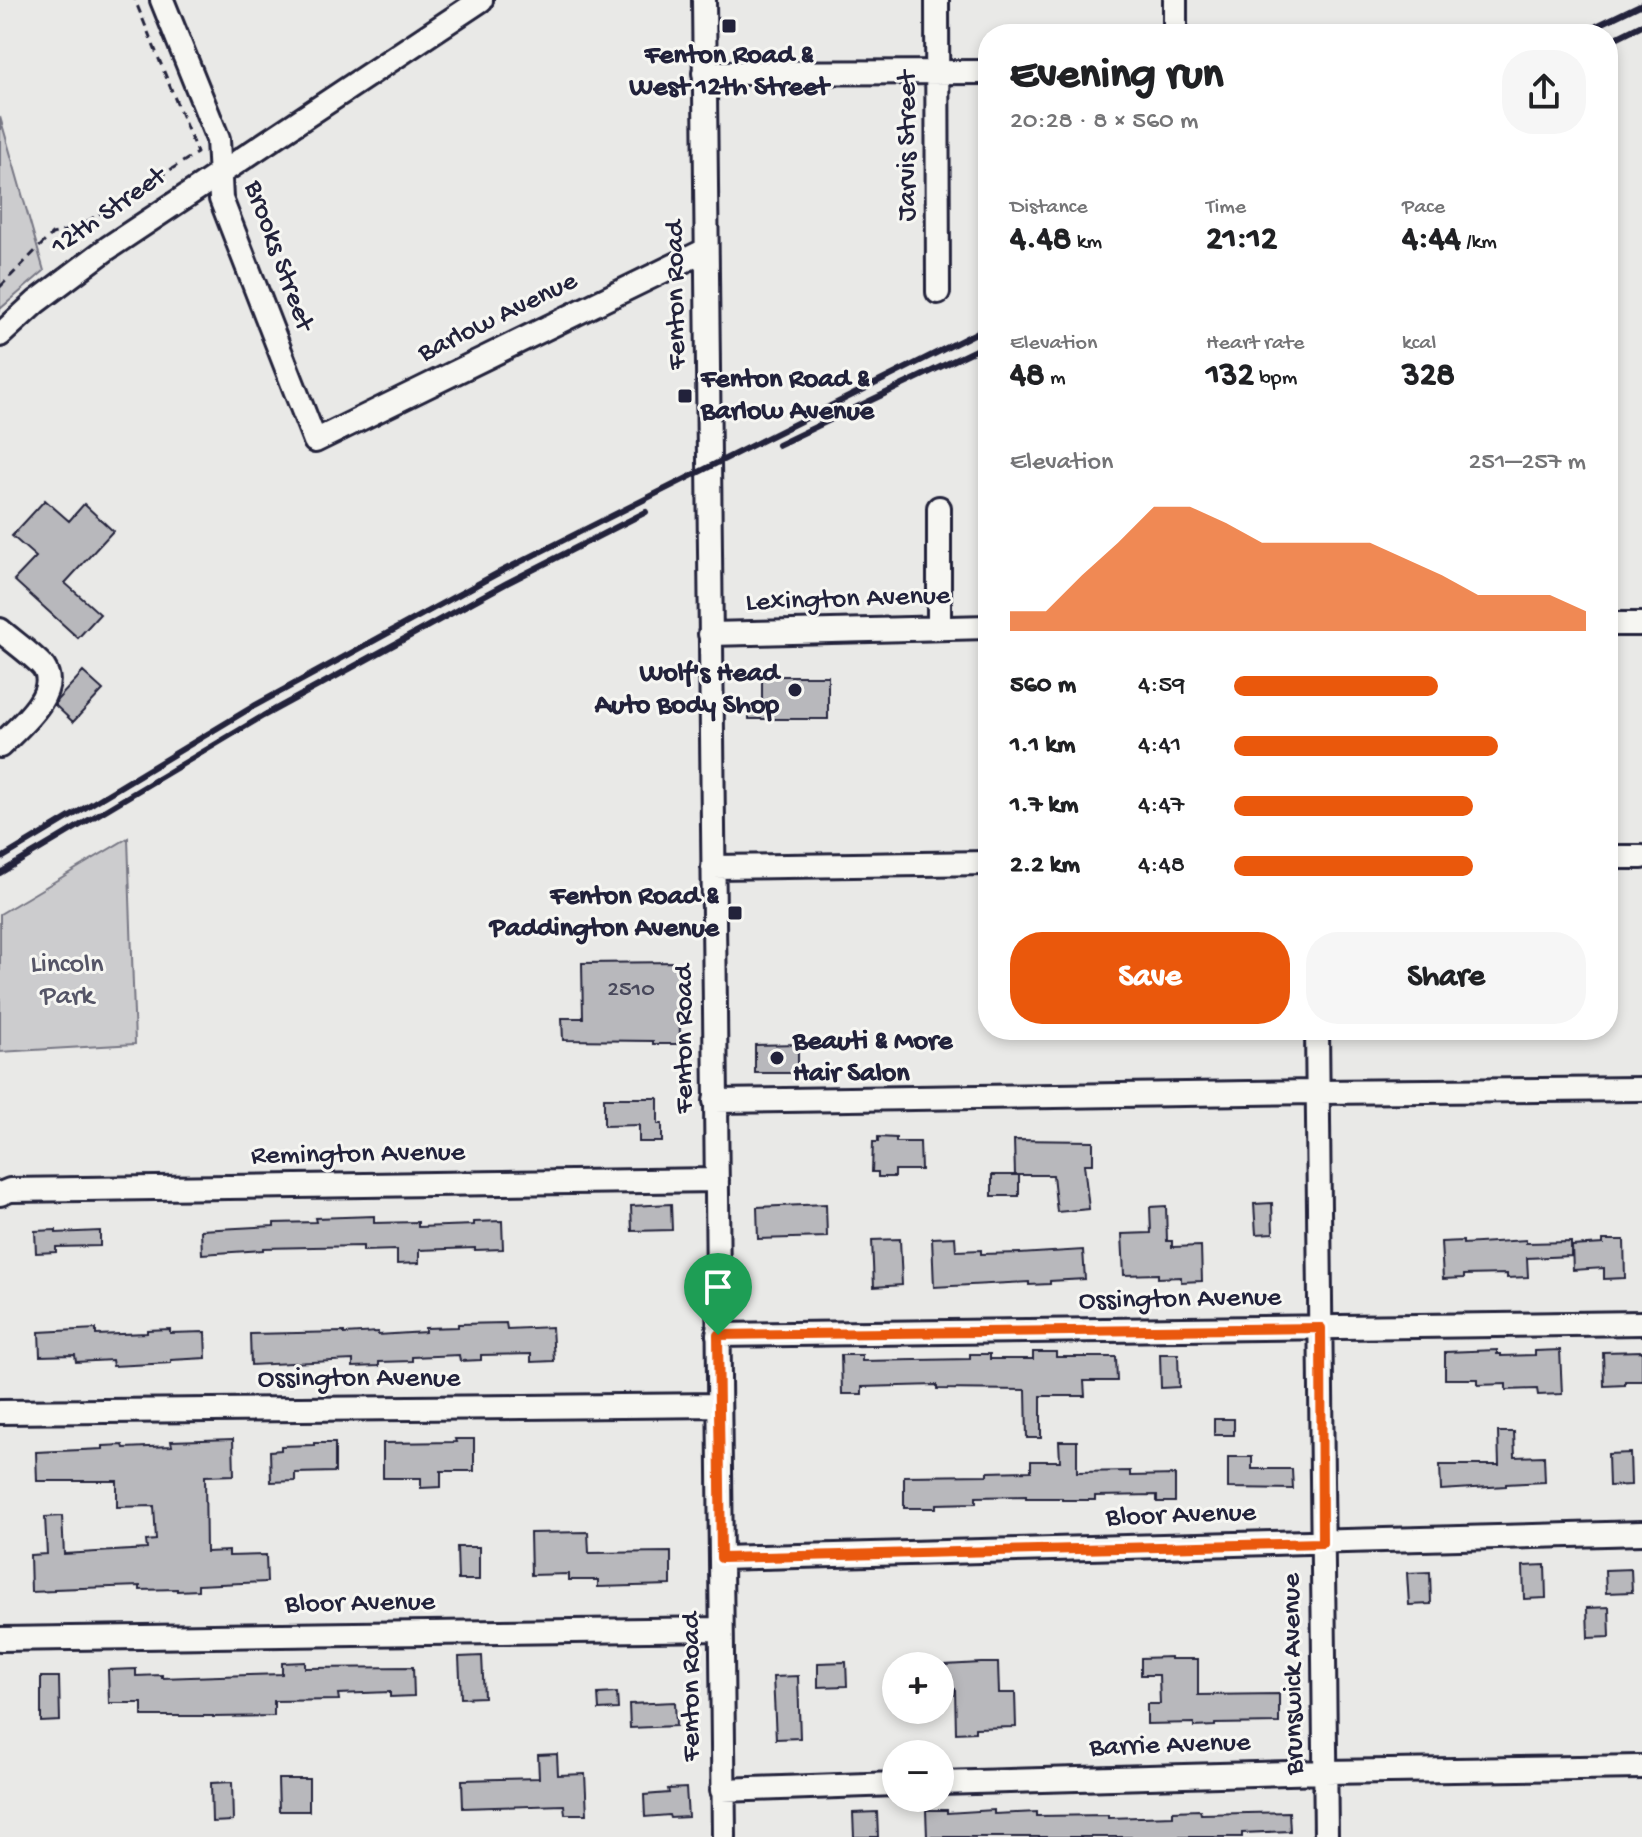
<!DOCTYPE html>
<meta charset="utf-8">
<style>
body{margin:0;font-family:"Gochi Hand",sans-serif;background:#f6f6f6;color:#202124;height:100vh;display:flex;flex-direction:column;font-size:30px;white-space:nowrap}
*{box-sizing:border-box;margin:0}
p{font-size:26px;color:#757577}
.icon{flex:none;width:44px;height:44px;fill:none;stroke:currentColor;stroke-width:2;stroke-linecap:round;stroke-linejoin:round}
.map{position:relative;flex:1;overflow:hidden}
.drawer{position:absolute;left:978px;top:24px;width:640px;height:1016px;display:flex;flex-direction:column;background:#fff;border-radius:32px;box-shadow:0 4px 12px #0003}
.drawer>*{flex:none}
.controls{position:absolute;left:882px;top:1652px;display:grid;gap:16px}
.controls a{display:grid;place-items:center;width:72px;height:72px;border-radius:50%;background:#fff;box-shadow:0 4px 12px #0003;font-size:40px}
.pin{position:absolute;display:grid;place-items:center;width:68px;height:68px;color:#fff;margin:-82px -34px;border-radius:50% 50% 50% 0;rotate:-45deg;box-shadow:0 0 8px #0007}
.pin .icon{rotate:45deg}
.round{display:grid;place-items:center;flex:none;width:84px;height:84px;border-radius:32px;background:#f6f6f6}
.head{display:flex;align-items:center;justify-content:space-between;height:136px;padding:0 32px}
h1{font-size:44px;font-weight:800;line-height:60px}
.figures{display:grid;grid-template-columns:repeat(3,1fr);gap:12px;height:136px;padding:8px 32px}
.figures div{display:grid;align-content:center}
.figures b{font-size:34px;font-weight:800}
.figures small{font-size:22px;font-weight:400}
.figures p{font-size:22px}
.chart{height:224px;padding:16px 32px}
.chart p{display:flex;justify-content:space-between}
.chart svg{width:100%;height:144px;margin-top:8px;fill:#ea580c;opacity:.7}
.button{display:flex;gap:16px;margin-top:auto;padding:16px 32px}
.button a{flex:1;height:92px;border-radius:32px;background:#ea580c;color:#fff;font-size:32px;font-weight:800;line-height:92px;text-align:center}
.button a+a{background:#f6f6f6;color:#202124}
ul{padding:0 32px;list-style:none;font-size:26px}
li{display:grid;grid-template-columns:128px 96px 1fr;align-items:center;height:60px}
li i{height:20px;border-radius:10px;background:#ea580c}
.map>svg:first-child{display:block}
.green{fill:#ccccce;stroke:#777784;stroke-width:2}
.building{fill:#b8b8bc;stroke:#22223b;stroke-width:2}
.lines{fill:none;stroke-linecap:round;stroke-linejoin:round}
.minor-casing{stroke:#22223b;stroke-width:28}
.path{stroke:#22223b;stroke-width:3;stroke-dasharray:8 6;stroke-linecap:butt}
.minor{stroke:#f6f6f2;stroke-width:22}
.rail{stroke:#22223b;stroke-width:6}
.route-casing{stroke:#fff;stroke-width:16}
.route{stroke:#ea580c;stroke-width:10}
.poi-dot{fill:#22223b;stroke:#f6f6f2;stroke-width:3}
.labels{text-anchor:middle;dominant-baseline:central;stroke-width:6;stroke-linejoin:round;paint-order:stroke}
.number-label{font-size:24px;fill:#48485b}
.poi-label{font-size:28px;font-weight:bold;fill:#22223b;stroke:#f6f6f2;text-anchor:start}
.street-label{font-size:28px;fill:#22223b;stroke:#f6f6f2}
.park-label{font-size:28px;fill:#555567;stroke:#f6f6f2}
</style>
<div class="map">
<svg width="1642" height="1837" viewBox="0 0 1642 1837">
<rect width="100%" height="100%" fill="#e9e9e7"/>
<filter id="ink" filterUnits="userSpaceOnUse"><feTurbulence type="fractalNoise" baseFrequency=".0125" numOctaves="2"/><feDisplacementMap in="SourceGraphic" scale="16" xChannelSelector="R" yChannelSelector="G"/><feConvolveMatrix kernelMatrix="1 2 1 2 8 2 1 2 1" color-interpolation-filters="sRGB"/></filter>
<g filter="url(#ink)">
<path class="green" d="M0 117 44 271 0 309Z
M128 838 135 1044 0 1052V914Z"/>
<path class="building" d="M45 500 69 521 84 504 113 531 65 583 100 614 78 638 14 580 36 557 12 536Z
M83 672 103 690 73 722 55 705 57 700Z
M762 676H828V719H749V704H762Z
M679 962 680 1044H653V1041L563 1040 562 1018H583L582 963Z
M798 1044V1073H755V1045Z
M604 1098H658V1124H662V1142H639V1125L604 1126Z
M878 1137 896 1138V1142H920L921 1170H895V1177H878V1172H872L873 1142H878Z
M1014 1140 1093 1141V1164H1084L1089 1209 1057 1212 1053 1175H1019V1196H992V1175H1018H1015Z
M1272 1203 1273 1233 1256 1234 1254 1204Z
M671 1204 672 1230 632 1231 631 1206Z
M826 1204 827 1237 758 1239 757 1207Z
M1166 1206 1167 1241H1172V1247L1201 1246 1202 1281 1181 1282V1277L1158 1278V1274L1124 1275 1122 1234 1151 1233 1150 1207Z
M374 1216V1223L418 1222V1227L474 1225V1222L502 1221 503 1249 475 1250V1248L419 1250V1263L397 1264V1250L363 1251V1246L263 1248V1250L202 1254 201 1230 274 1226V1223L316 1222 315 1218Z
M56 1230V1233L100 1231V1246L56 1247V1252L36 1253 35 1231Z
M955 1237 956 1251 981 1250V1254L1020 1253V1254L1083 1250 1085 1279 1050 1281V1284L1029 1285V1282L934 1287 932 1238Z
M900 1239 902 1285 874 1287 872 1240Z
M1526 1240V1243L1571 1242V1256L1527 1258 1528 1277 1507 1278V1274L1464 1275V1278L1443 1279 1441 1242 1463 1241V1244Z
M1603 1240H1624L1625 1278 1604 1279V1268L1573 1270 1572 1246 1603 1244Z
M506 1323 507 1329 552 1327 554 1361 531 1362V1354L481 1355V1360L460 1361 459 1355 412 1357V1361L379 1362V1366L353 1367V1360L251 1365 250 1334 344 1332V1334L378 1332V1335L425 1332V1328L458 1327V1324Z
M96 1329V1335L147 1333V1330L170 1329V1333L205 1332 206 1358 171 1360V1363L113 1366 112 1360 76 1362 75 1355 40 1356 39 1332Z
M1497 1350V1354H1501V1356L1535 1355V1351L1560 1350 1562 1394 1538 1395 1537 1389 1506 1390V1384L1478 1385V1379H1445V1352Z
M1642 1351V1381H1625V1385L1604 1386 1603 1352Z
M1033 1352H1056V1357H1116L1117 1381H1084L1085 1396H1041V1438H1027L1026 1390 937 1389V1385L862 1387V1394H842L841 1355H862V1361L970 1359V1354H990V1359H1033Z
M1160 1354H1178L1179 1387 1161 1388Z
M1214 1419H1234V1435H1214Z
M1498 1432H1514L1515 1457 1544 1456 1545 1482 1506 1484V1486L1441 1490 1440 1465H1499Z
M233 1439 234 1475 205 1476 206 1552 229 1551V1556L266 1555 267 1582 198 1585V1590L177 1591V1589L140 1590V1586L54 1589V1591L31 1592 30 1555 47 1554 45 1517 62 1516 64 1554 147 1549 146 1541 156 1540 154 1506 117 1507V1481H37L36 1452 103 1449V1446L123 1445 124 1448 172 1446 171 1441Z
M455 1439H474V1471H441V1487L421 1488V1478H383V1443L456 1442Z
M1059 1441H1077V1472L1130 1471V1476L1175 1475V1502H1157V1495L1095 1496V1500H1062V1498H1026V1496L976 1497V1503L936 1504V1508H904V1476L988 1475V1472L1031 1471V1461H1060Z
M314 1443H335V1472L295 1473V1481L271 1482 270 1451 281 1450V1446L314 1445Z
M1630 1453 1631 1485 1609 1486 1608 1454Z
M1228 1457H1252V1469H1292L1293 1489 1228 1488Z
M588 1532 589 1553 671 1552V1585L598 1587V1580H569V1574L531 1575 530 1533Z
M457 1547H479V1580H458Z
M1545 1565 1546 1598 1524 1599 1523 1566Z
M1631 1569 1632 1592 1606 1593 1605 1570Z
M1430 1572 1431 1604 1409 1605 1407 1573Z
M1609 1607 1610 1637 1588 1638 1587 1608Z
M482 1656 484 1697 461 1698 459 1657Z
M1171 1657V1659H1198V1695L1279 1694V1723L1215 1724V1726L1194 1727V1723L1147 1724V1704H1160L1159 1675H1141V1658Z
M305 1662V1668L413 1667 414 1696 390 1697V1692L338 1694 339 1700 274 1701V1716L213 1717V1716H142V1703H109L108 1670 136 1669V1676L162 1675V1678L249 1675 282 1674V1663Z
M846 1662 847 1686 818 1687V1663Z
M981 1663H998L999 1693H1015L1016 1727 975 1728V1732L956 1733 955 1689H945V1665Z
M798 1676 800 1738 776 1739 773 1677Z
M41 1677H59L60 1721 41 1722Z
M617 1693 618 1709 599 1710 598 1694Z
M675 1702 676 1726 630 1728 629 1704Z
M557 1754 558 1775 585 1774 587 1814H565L564 1805 463 1808 462 1780 539 1778 538 1755Z
M278 1779H309V1811H279Z
M232 1782 233 1821 212 1822 211 1783Z
M686 1788 688 1817 670 1818 669 1815 645 1817 644 1795 669 1793 668 1789Z
M926 1810H947V1813L994 1810V1814L1037 1812V1816L1108 1815V1818L1173 1816V1811L1200 1810 1201 1814 1289 1812 1290 1831 1242 1833V1837H927Z
M877 1812 878 1837H854L853 1813Z"/>
<g class="lines">
<defs>
<path id="minor" d="M162 0 218 139 221 199 315 441 706 250
M704 0 724 1837
M937 0 938 292
M1175 34V0
M704 73 988 72
M0 335 36 302 108 248 481 0
M939 508V627
M1608 624H1642
M0 630C10 639 38 659 44 668 61 694 16 729 0 746
M710 634 988 627
M1608 857H1642
M713 867 988 863
M1317 1030 1326 1837
M715 1101 1318 1092 1642 1089
M0 1194 10 1190 717 1180
M718 1335 1642 1323
M0 1412 719 1405
M721 1558 1642 1533
M0 1639 721 1629
M940 1783 1325 1772 1642 1767
M722 1790 896 1784"/>
</defs>
<use href="#minor" class="minor-casing"/>
<path class="path" d="M0 287 52 234 77 228 197 153 135 0"/>
<use href="#minor" class="minor"/>
<path class="rail" d="M1580 34 1642 4
M1608 42 1642 25
M778 445 988 344
M0 859 254 706 500 572 988 327
M0 873 263 716 507 583 646 512"/>
</g>
</g>
<g class="lines" filter="url(#ink)">
<defs>
<path id="route" d="M1321 1328 1322 1543 721 1558 718 1335Z"/>
</defs>
<use href="#route" class="route-casing"/>
<use href="#route" class="route"/>
</g>
<g class="poi-dot">
<rect x="721" y="18" width="16" height="16" rx="4"/>
<rect x="677" y="388" width="16" height="16" rx="4"/>
<circle cx="795" cy="690" r="8"/>
<rect x="727" y="905" width="16" height="16" rx="4"/>
<circle cx="777" cy="1058" r="8"/>
</g>
<g class="labels">
<g class="number-label">
<text x="631" y="990">2510</text>
</g>
<g class="poi-label">
<text x="729" y="56" text-anchor="middle">Fenton Road &amp;<tspan x="729" dy="32">West 12th Street</tspan></text>
<text x="701" y="380">Fenton Road &amp;<tspan x="701" dy="32">Barlow Avenue</tspan></text>
<text x="779" y="674" text-anchor="end">Wolf's Head<tspan x="779" dy="32">Auto Body Shop</tspan></text>
<text x="719" y="897" text-anchor="end">Fenton Road &amp;<tspan x="719" dy="32">Paddington Avenue</tspan></text>
<text x="793" y="1042">Beauti &amp; More<tspan x="793" dy="32">Hair Salon</tspan></text>
</g>
<g class="street-label">
<text transform="translate(908 146) rotate(-90)">Jarvis Street</text>
<text transform="translate(109 212) rotate(-35)">12th Street</text>
<text transform="translate(278 256) rotate(70)">Brooks Street</text>
<text transform="translate(677 295) rotate(-91)">Fenton Road</text>
<text transform="translate(498 318) rotate(-26)">Barlow Avenue</text>
<text transform="translate(848 600) rotate(-2)">Lexington Avenue</text>
<text transform="translate(685 1039) rotate(-90)">Fenton Road</text>
<text transform="translate(358 1155) rotate(-1)">Remington Avenue</text>
<text transform="translate(1180 1300) rotate(-1)">Ossington Avenue</text>
<text x="359" y="1379">Ossington Avenue</text>
<text transform="translate(1181 1516) rotate(-2)">Bloor Avenue</text>
<text transform="translate(360 1604) rotate(-1)">Bloor Avenue</text>
<text transform="translate(1294 1674) rotate(-91)">Brunswick Avenue</text>
<text transform="translate(692 1687) rotate(-90)">Fenton Road</text>
<text transform="translate(1170 1746) rotate(-2)">Barrie Avenue</text>
</g>
<g class="park-label">
<text x="67" y="965">Lincoln<tspan x="67" dy="32">Park</tspan></text>
</g>
</g>
</svg>
<div class="controls">
<a>+</a>
<a>−</a>
</div>
<div class="pin" style="left:718px;top:1335px;background:#1e9e55"><svg class="icon" aria-label="arrive" viewBox="0 0 24 24"><path d="M6 21V4h12l-3 4 3 4H6"/></svg></div>
<section class="drawer">
<div class="head"><div><h1>Evening run</h1><p>20:28 · 8 × 560 m</p></div><a class="round"><svg class="icon" aria-label="share" viewBox="0 0 24 24"><path d="M12 15V3M7 8l5-5 5 5M5 13v7h14v-7"/></svg></a></div>
<div class="figures">
<div><p>Distance</p><b>4.48<small> km</small></b></div>
<div><p>Time</p><b>21:12</b></div>
<div><p>Pace</p><b>4:44<small> /km</small></b></div>
</div>
<div class="figures">
<div><p>Elevation</p><b>48<small> m</small></b></div>
<div><p>Heart rate</p><b>132<small> bpm</small></b></div>
<div><p>kcal</p><b>328</b></div>
</div>
<div class="chart"><p><span>Elevation</span>251–257 m</p>
<svg viewBox="0 0 160 44" preserveAspectRatio="none"><path d="M0 44V38L10 38L20 27L30 17L40 6L50 6L60 11L70 17L80 17L90 17L100 17L110 22L120 27L130 33L140 33L150 33L160 38V44z"/></svg>
</div>
<ul>
<li><b>560 m</b>4:59<i style="width:58%"></i></li>
<li><b>1.1 km</b>4:41<i style="width:75%"></i></li>
<li><b>1.7 km</b>4:47<i style="width:68%"></i></li>
<li><b>2.2 km</b>4:48<i style="width:68%"></i></li>
</ul>
<div class="button"><a>Save</a><a>Share</a></div>
</section>
</div>
